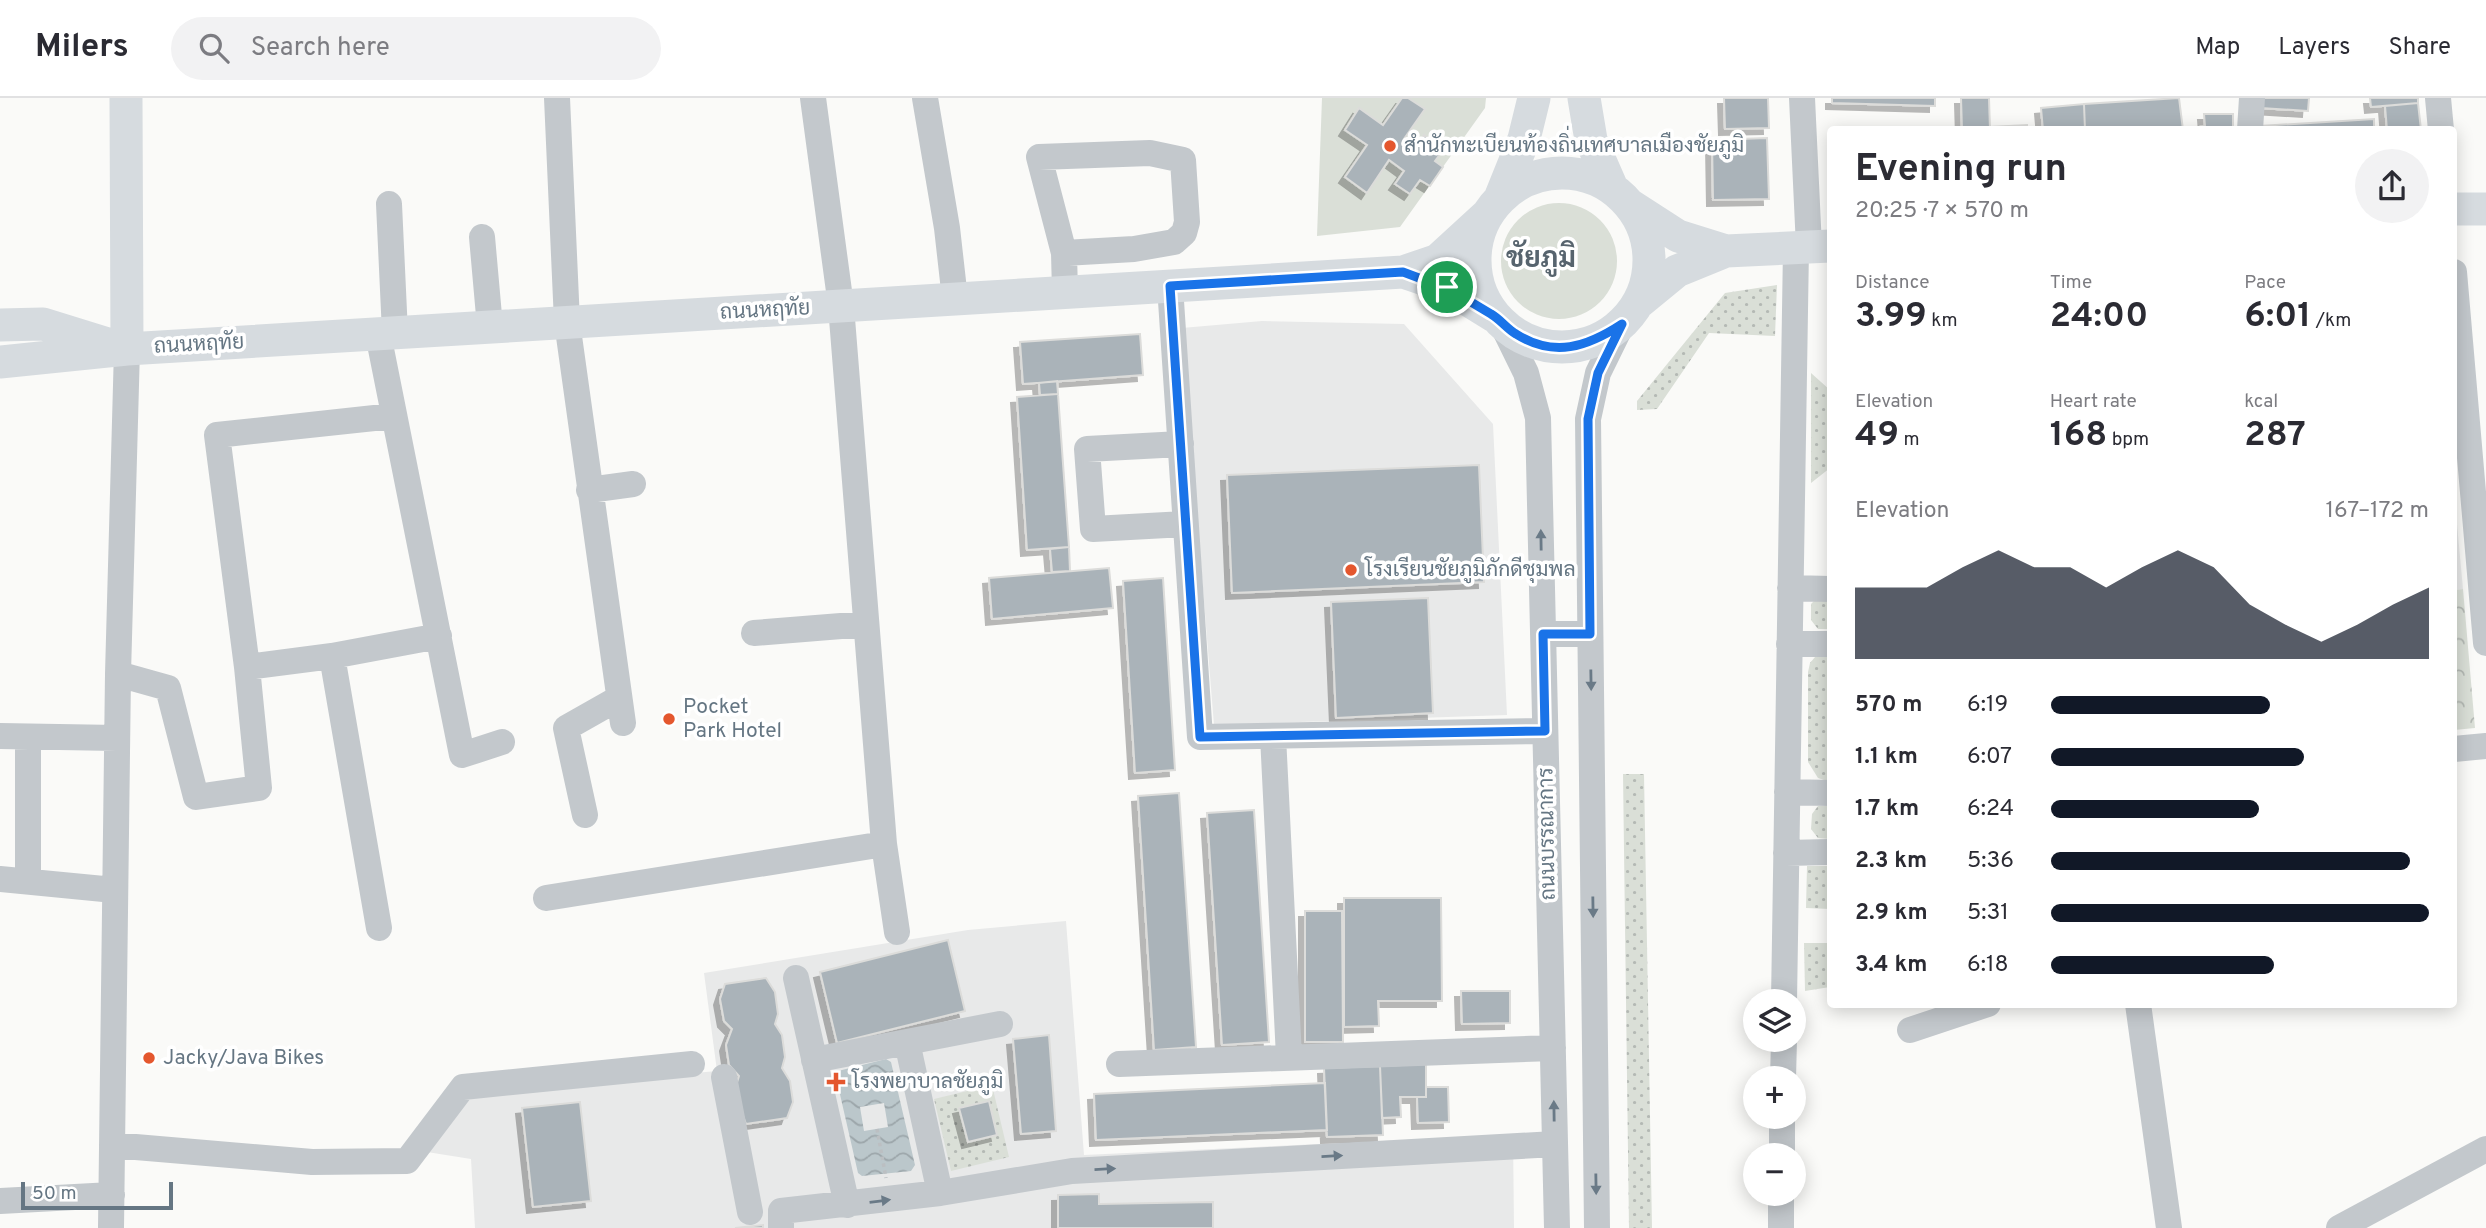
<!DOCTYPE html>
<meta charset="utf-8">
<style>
body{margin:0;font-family:Overpass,Sarabun,sans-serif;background:#f2f2f3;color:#2b2b33;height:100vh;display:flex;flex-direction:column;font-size:26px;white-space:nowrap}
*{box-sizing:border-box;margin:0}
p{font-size:23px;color:#7c7c81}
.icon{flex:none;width:38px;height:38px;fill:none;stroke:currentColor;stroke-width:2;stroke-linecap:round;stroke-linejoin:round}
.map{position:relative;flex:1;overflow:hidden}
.drawer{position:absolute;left:1827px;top:28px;width:630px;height:882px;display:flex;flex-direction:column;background:#fff;border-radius:7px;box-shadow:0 4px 18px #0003}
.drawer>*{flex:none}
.controls{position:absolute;left:1743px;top:891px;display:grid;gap:14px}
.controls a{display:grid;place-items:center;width:63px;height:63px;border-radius:50%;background:#fff;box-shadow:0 4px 18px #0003;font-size:35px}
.scale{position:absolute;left:21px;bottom:18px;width:152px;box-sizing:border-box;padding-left:7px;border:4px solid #657683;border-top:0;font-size:19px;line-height:24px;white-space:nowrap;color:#657683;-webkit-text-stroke:5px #fff;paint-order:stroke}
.pin{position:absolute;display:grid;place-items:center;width:60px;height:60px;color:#fff;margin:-30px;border:4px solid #fff;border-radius:50%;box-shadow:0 2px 7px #0007}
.round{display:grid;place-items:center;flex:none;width:74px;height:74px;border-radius:37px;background:#f2f2f3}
.head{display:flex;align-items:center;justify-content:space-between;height:119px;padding:0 28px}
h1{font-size:38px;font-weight:700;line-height:52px}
.stats{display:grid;grid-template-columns:repeat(3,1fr);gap:10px;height:119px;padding:7px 28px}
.stats div{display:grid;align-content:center}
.stats b{font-size:35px;font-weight:700}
.stats small{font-size:19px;font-weight:400}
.stats p{font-size:19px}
.chart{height:196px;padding:14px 28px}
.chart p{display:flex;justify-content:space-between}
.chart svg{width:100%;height:126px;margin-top:7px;fill:#111827;opacity:.7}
ul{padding:0 28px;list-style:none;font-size:23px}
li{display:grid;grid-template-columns:112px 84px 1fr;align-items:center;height:52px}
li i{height:18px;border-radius:9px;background:#111827}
header{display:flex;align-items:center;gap:42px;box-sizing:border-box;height:98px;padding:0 35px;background:#fff;border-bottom:2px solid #e1e1e2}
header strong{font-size:33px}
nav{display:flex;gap:38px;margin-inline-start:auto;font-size:24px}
.search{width:490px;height:63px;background:#f2f2f3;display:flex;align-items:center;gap:18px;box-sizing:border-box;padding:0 24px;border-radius:38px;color:#7c7c81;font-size:26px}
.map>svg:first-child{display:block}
.built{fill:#e8e9e9}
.grass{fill:#dadfd7}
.forest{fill:url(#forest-crowns)}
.garden{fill:url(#garden-dots)}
.water{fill:url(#water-waves);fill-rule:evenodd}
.building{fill:#aab3b9;stroke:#dcdcda;stroke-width:2;filter:url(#shadow)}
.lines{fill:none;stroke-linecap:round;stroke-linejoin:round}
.path{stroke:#bbbfc2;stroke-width:3.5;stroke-dasharray:3.5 3.5;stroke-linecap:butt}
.minor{stroke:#c3c8cc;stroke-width:26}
.major{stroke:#d6dbdf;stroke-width:33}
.oneway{fill:#6a7a87}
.route-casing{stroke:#fff;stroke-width:14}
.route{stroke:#1a73e8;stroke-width:9}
.poi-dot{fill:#e4572e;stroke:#fff;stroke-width:2.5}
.labels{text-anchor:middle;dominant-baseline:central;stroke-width:7;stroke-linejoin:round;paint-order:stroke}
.poi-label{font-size:21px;fill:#657683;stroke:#fff;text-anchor:start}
.street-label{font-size:21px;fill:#657683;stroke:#fff}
.district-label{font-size:28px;font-weight:bold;fill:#57646e;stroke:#fff}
</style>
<header>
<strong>Milers</strong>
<div class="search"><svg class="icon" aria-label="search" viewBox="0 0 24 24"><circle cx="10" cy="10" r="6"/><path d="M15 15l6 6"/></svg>Search here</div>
<nav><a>Map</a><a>Layers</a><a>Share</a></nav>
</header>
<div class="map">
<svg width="2486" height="1130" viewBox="0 0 2486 1130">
<defs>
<pattern id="forest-crowns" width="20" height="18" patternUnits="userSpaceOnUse" patternTransform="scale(1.75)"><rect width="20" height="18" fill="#dadfd7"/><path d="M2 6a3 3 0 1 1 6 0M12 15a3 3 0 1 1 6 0" fill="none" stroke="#b4b9b4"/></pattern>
<pattern id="garden-dots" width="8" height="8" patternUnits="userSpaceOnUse" patternTransform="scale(1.75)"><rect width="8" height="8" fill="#dadfd7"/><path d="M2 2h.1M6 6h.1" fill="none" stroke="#b4b9b4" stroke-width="1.8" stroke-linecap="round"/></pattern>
<pattern id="water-waves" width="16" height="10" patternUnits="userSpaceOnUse" patternTransform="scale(1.75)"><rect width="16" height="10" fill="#bbc7cb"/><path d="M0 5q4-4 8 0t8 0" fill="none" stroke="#9ca6aa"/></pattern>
<filter id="shadow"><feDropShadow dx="-6" dy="6" stdDeviation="0" flood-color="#0004"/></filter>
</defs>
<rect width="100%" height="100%" fill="#fafaf8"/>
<path class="built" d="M1262 223 1404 226 1493 326 1507 617 1214 627 1182 230Z
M2454 394 2463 491 2454 492Z
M1066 823 1084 1057 1513 1037 1514 1130H475L471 1061 427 1054 470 995 717 973 704 875 968 832Z"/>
<path class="grass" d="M1322 0H1486L1485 10 1400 129 1317 138Z
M1501 163a58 58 0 1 1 116 0a58 58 0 1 1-116 0Z"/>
<path class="forest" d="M2463 491 2475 630 2454 632V492Z"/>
<path class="garden" d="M1777 187 1775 238 1709 235 1657 311 1637 312V303L1725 195Z
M1811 275 1830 292V370L1811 385Z
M1819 498H1830V531H1818L1811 522V506Z
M1830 557V684L1818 680 1808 664V574L1810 565 1815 559Z
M1623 676H1644L1652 1130H1629Z
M1818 708H1830V741L1818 740 1811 731 1812 716Z
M1807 768H1830V811L1806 810Z
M1804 845H1830V889L1805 893Z
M992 987 1009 1059 951 1073 934 1001Z"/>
<path class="water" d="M886 961 891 964 915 1067 911 1073 862 1078 858 1075 836 979 838 973ZM884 1005 888 1029 864 1033 860 1009Z"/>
<path class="building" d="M1402 0H1408L1425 11 1404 41 1416 49 1424 37 1444 51 1435 63 1443 69 1430 88 1420 82 1410 96 1395 86 1404 73 1389 62 1367 95 1345 79 1367 47 1345 32 1359 10 1383 27Z
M1724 0H1768L1769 30 1725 31Z
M1832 0H1935V8L1832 5Z
M1961 0H1989L1990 32H1962Z
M2179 0 2183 32H2085L2084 6Z
M2262 0H2309L2308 13 2261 10Z
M2370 0H2418V5L2371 9Z
M2418 5 2421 32H2387L2385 8Z
M2084 6 2085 32H2043L2041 10Z
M2204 16H2233V32H2183L2205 28Z
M2374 21V32H2260V28Z
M2027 27V32H1990V29Z
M1767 40 1769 101 1713 102 1712 42Z
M1140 236 1143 277 1023 286 1020 244Z
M1057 283 1058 296 1040 297 1039 285Z
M1058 296 1069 449 1027 452 1017 299Z
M1479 367 1484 484 1232 495 1227 377Z
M1069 449 1070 473 1052 474 1050 451Z
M1109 470 1113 510 992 521 989 480Z
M1163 480 1175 672 1135 675 1123 483Z
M1428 500 1433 615 1336 620 1331 504Z
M1179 695 1196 949 1154 952 1138 698Z
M1254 712 1269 944 1222 947 1207 715Z
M1344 800H1441L1442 903H1378L1379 928 1344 929Z
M1305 813H1342L1343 944H1305Z
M948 842 965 913 837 945 820 874Z
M766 880 775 894 778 916 775 926 782 937 785 959 782 970 790 983 793 1004 787 1020 746 1026 734 994 739 978 729 967 726 947 732 931 724 923 720 901 725 886Z
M1461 893H1510V925L1462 926Z
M1049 937 1056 1033 1021 1036 1013 941Z
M1426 966V999H1400L1401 1019 1382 1020 1380 968Z
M1380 968 1383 1037 1327 1039 1324 970Z
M1325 985 1327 1032 1096 1042 1094 996Z
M1426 989H1448L1449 1024 1418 1025 1417 999H1426Z
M989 1003 997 1037 968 1044 959 1010Z
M580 1004 591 1103 533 1109 522 1010Z
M1099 1096V1106L1213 1104V1130H1058V1097Z
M763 1127V1130H735Z"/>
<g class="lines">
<path class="path" d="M877 1031 886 1080"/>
<path class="minor" d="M557 0 567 224 623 625
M813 0 841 208 884 746 897 834
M925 0 947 130 955 201
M1802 0 1809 149
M2438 0 2441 32
M2250 32 2252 0
M389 106 395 235
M482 139 490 229
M1064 155 1134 151 1174 144 1184 135 1187 124 1183 62 1150 55 1039 59 1064 155 1065 194
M2454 174 2486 545
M1170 188 1200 639 1545 633
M1501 224 1526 275 1538 320 1557 1130
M378 236 462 657 502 644
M1181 346 1087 351 1093 431 1185 426
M589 392 633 386
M1790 490 1830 491
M754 535 866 526
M1543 536H1590
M1789 546H1830
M332 558 379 830
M247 569 332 558 439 538
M118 576 168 590 196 699 259 690 247 569 217 337 393 318
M0 638 117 640
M1273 638 1289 959
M2454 651 2486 648
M1787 694 1830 695
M585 717 566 630 619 600
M1786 755 1830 754
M0 781 114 792
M28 782V639
M546 800 884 746
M796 880 847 1107
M1784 903 1796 150
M2138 906 2169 1130
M1910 932 1988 906
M907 944 940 1095
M814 962 1000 926
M1119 966 1553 950
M724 979 750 1114
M1783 980 1784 942
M112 1047 312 1064 407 1063 463 989 692 966
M1782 1057V1018
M0 1103 112 1097
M111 1130 118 576 127 251
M781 1130V1113L940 1095 1072 1073 1555 1046
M1597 1130 1588 321 1598 275 1622 226
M1781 1130V1096
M2339 1130 2486 1051"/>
<path class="major" d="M126 0 127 251
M1584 0 1591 42 1612 90
M1475 162a87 87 0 1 1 174 0a87 87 0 1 1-174 0Z
M1501 98 1524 41 1534 0
M1630 107 1678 138 1726 153
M2454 111H2486
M1403 174 1447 189 1494 218
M1638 205 1677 173 1726 153 1830 148
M0 227 43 226 114 248
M0 264 127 251 1403 174 1438 162 1486 118"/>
</g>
<defs><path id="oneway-solid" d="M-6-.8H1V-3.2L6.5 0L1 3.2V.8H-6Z" transform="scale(1.75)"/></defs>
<g class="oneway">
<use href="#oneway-solid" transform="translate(1541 442) rotate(-91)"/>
<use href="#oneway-solid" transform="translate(1591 582) rotate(89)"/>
<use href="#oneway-solid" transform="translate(1593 809) rotate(89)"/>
<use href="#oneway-solid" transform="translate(1554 1013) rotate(-91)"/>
<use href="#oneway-solid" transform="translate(1332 1058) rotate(-3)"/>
<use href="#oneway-solid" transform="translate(1105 1071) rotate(-3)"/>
<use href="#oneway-solid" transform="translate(1596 1086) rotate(89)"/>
<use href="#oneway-solid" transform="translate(880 1103) rotate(-7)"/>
</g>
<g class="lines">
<defs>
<path id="route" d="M1403 174C1435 185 1463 198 1491 216 1500 221 1507 231 1516 236 1554 260 1587 249 1622 226L1598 275 1588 321 1590 536H1543L1545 633 1200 639 1170 188Z"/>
</defs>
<use href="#route" class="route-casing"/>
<use href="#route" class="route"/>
</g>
<g class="poi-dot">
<circle cx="1390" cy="48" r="7"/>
<circle cx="1351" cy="472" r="7"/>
<circle cx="669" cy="621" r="7"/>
<circle cx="149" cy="960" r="7"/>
<path d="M832.5 973.5h7v7h7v7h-7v7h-7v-7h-7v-7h7z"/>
</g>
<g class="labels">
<g class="poi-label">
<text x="1404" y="48">สำนักทะเบียนท้องถิ่นเทศบาลเมืองชัยภูมิ</text>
<text x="1365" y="472">โรงเรียนชัยภูมิภักดีชุมพล</text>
<text x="683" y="609">Pocket<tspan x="683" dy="24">Park Hotel</tspan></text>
<text x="163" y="960">Jacky/Java Bikes</text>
<text x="852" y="984">โรงพยาบาลชัยภูมิ</text>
</g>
<g class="street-label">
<text transform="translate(765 213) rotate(-3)">ถนนหฤทัย</text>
<text transform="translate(199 247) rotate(-3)">ถนนหฤทัย</text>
<text transform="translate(1548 736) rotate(-91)">ถนนบรรณาการ</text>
</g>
<g class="district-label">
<text x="1541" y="162">ชัยภูมิ</text>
</g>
</g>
</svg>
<div class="controls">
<a><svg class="icon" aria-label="layers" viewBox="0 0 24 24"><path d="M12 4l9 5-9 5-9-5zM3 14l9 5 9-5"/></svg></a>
<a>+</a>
<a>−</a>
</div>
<div class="scale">50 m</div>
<div class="pin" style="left:1447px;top:189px;background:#1e9e55"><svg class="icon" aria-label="arrive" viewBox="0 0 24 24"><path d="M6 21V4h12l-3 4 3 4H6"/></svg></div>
<section class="drawer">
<div class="head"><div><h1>Evening run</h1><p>20:25 · 7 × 570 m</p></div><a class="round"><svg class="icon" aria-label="share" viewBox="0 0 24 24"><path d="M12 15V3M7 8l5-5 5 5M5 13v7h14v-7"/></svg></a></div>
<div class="stats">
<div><p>Distance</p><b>3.99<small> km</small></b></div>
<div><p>Time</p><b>24:00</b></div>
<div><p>Pace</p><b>6:01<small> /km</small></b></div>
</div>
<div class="stats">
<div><p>Elevation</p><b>49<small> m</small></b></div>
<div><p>Heart rate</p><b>168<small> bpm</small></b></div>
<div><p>kcal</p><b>287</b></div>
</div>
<div class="chart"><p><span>Elevation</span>167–172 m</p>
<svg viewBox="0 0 160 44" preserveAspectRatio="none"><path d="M0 44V19L10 19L20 19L30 12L40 6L50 12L60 12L70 19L80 12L90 6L100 12L110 25L120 32L130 38L140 32L150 25L160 19V44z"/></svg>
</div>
<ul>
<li><b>570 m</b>6:19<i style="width:58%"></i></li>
<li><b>1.1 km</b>6:07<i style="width:67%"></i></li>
<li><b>1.7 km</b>6:24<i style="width:55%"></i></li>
<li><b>2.3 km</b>5:36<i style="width:95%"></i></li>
<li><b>2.9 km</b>5:31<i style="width:100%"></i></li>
<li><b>3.4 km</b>6:18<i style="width:59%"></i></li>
</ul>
</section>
</div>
